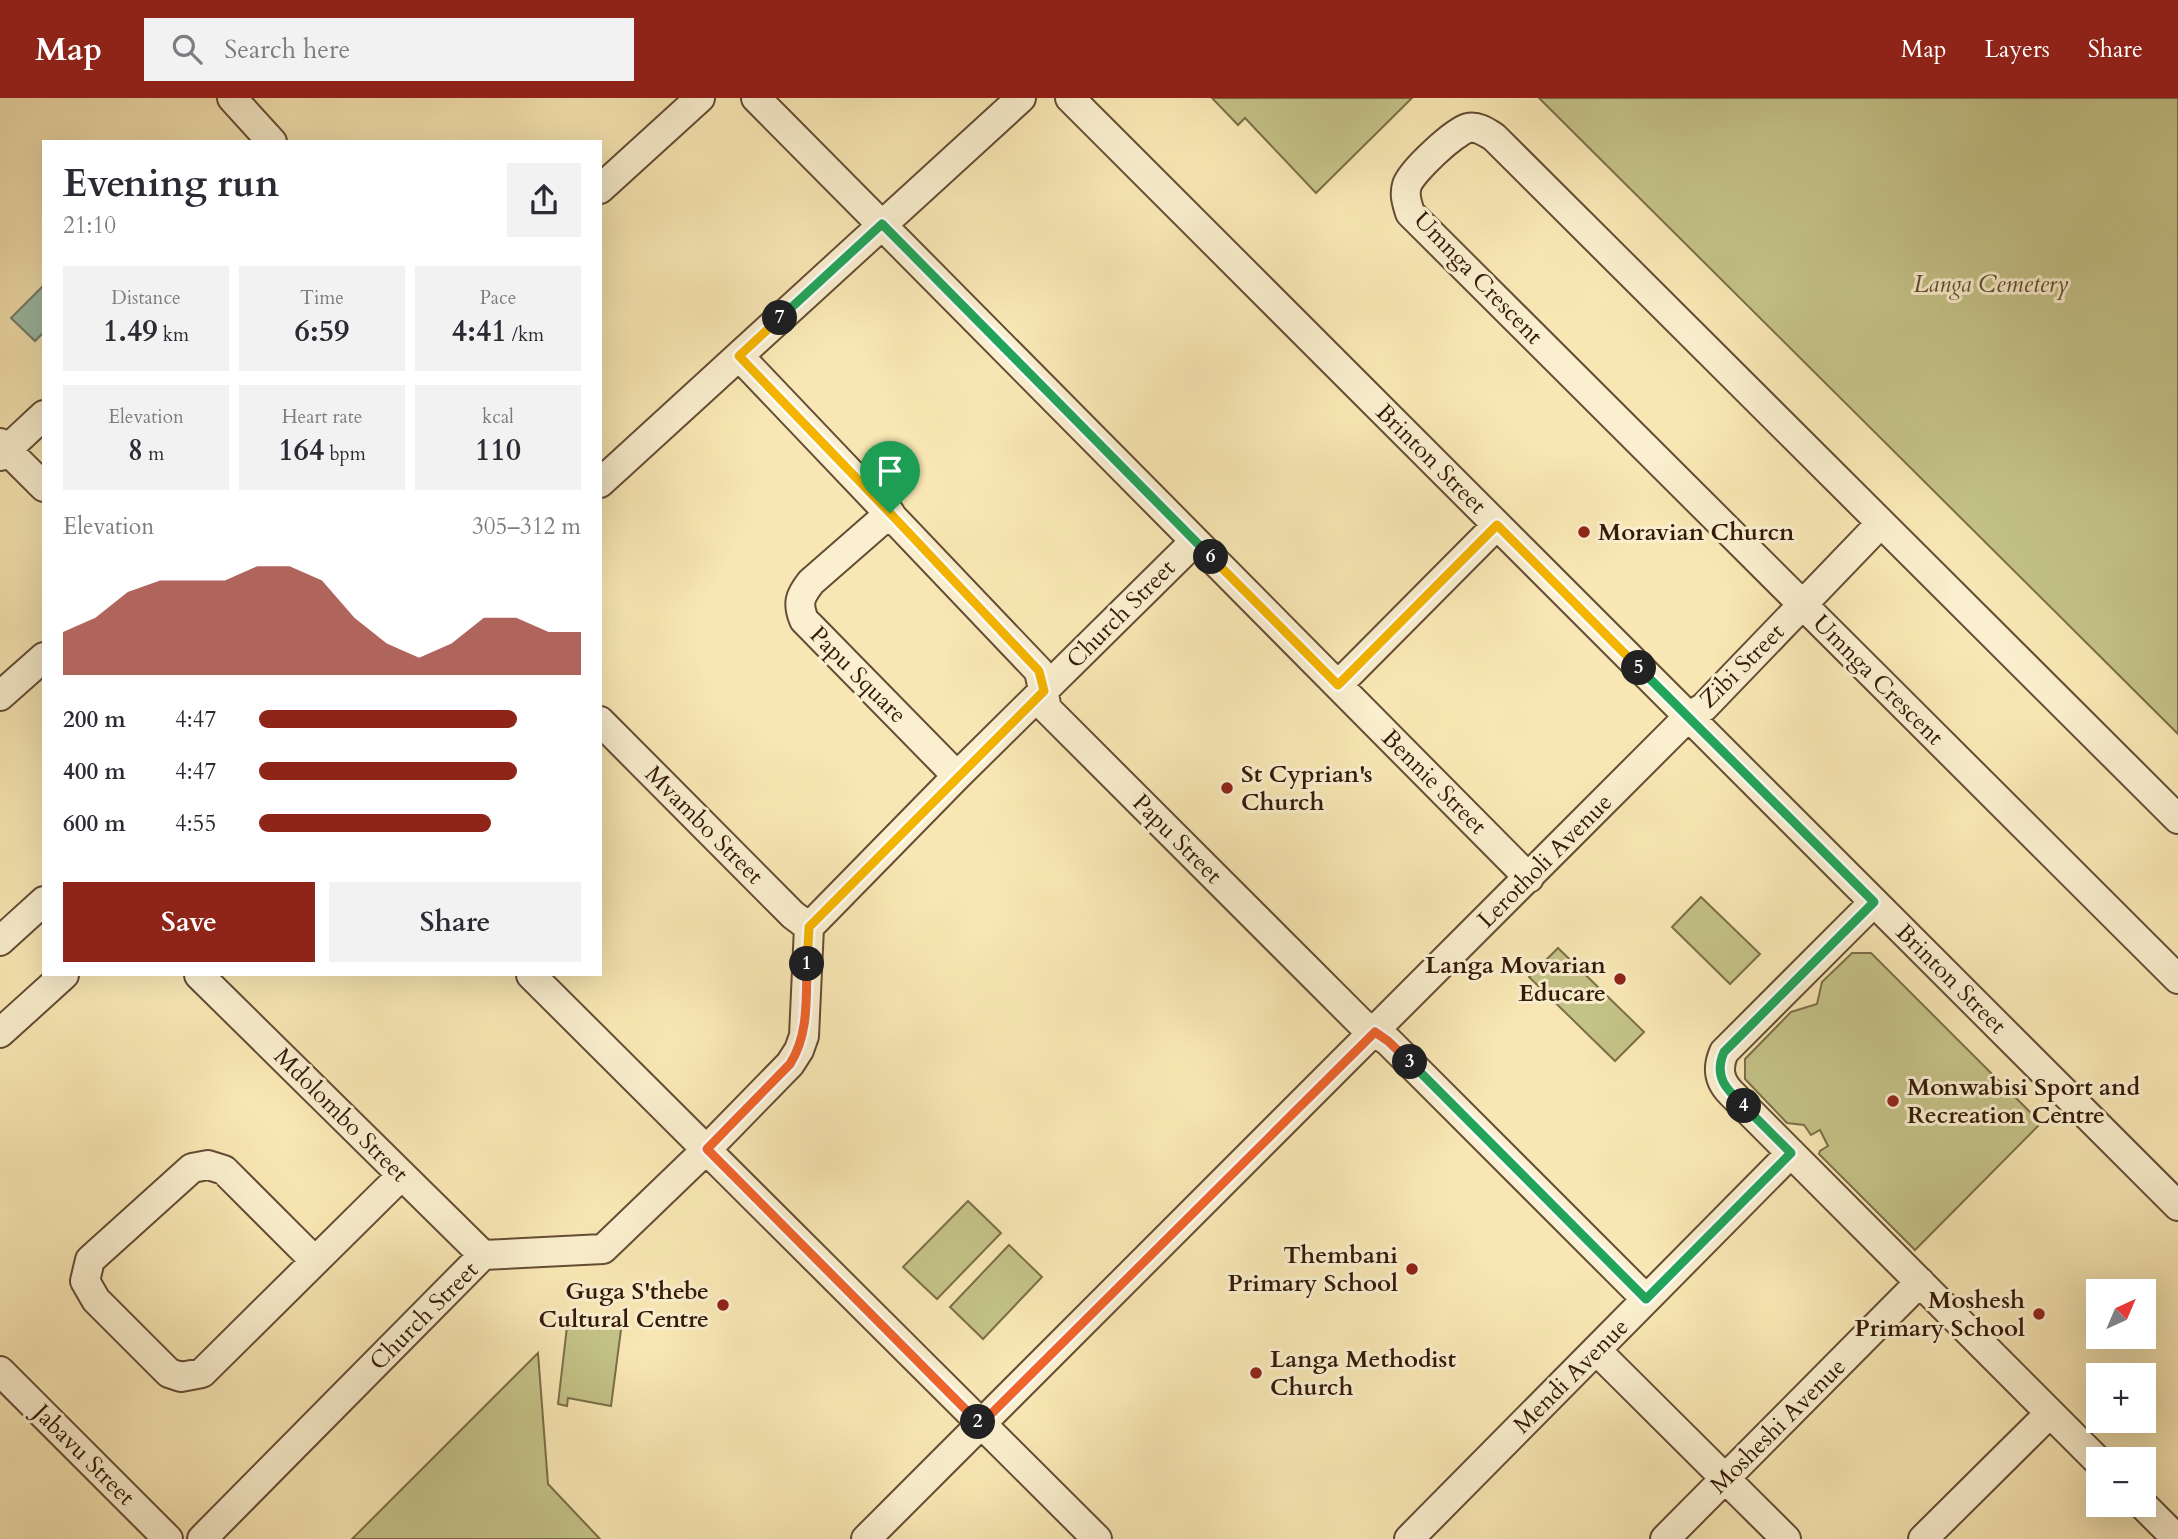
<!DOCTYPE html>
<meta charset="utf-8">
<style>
body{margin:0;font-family:Cardo,serif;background:#f2f2f3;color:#2b2b33;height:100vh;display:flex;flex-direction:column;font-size:26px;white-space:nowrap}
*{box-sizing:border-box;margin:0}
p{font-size:23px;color:#7c7c81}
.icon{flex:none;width:38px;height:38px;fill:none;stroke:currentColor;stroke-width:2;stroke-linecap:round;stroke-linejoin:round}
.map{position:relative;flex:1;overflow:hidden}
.side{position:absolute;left:42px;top:42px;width:560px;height:836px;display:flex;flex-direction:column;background:#fff;border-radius:0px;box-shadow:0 7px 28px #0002}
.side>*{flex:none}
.needle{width:46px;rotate:44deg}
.controls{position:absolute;left:2086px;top:1181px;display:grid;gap:14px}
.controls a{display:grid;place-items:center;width:70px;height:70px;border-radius:0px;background:#fff;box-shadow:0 7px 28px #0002;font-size:35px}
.pin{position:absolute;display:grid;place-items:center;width:60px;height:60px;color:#fff;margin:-72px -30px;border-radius:50% 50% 50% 0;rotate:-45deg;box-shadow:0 0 7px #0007}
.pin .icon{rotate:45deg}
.km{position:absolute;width:35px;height:35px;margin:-18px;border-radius:50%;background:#222;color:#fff;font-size:19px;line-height:35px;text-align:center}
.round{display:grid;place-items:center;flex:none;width:74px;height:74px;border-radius:0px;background:#f2f2f3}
.head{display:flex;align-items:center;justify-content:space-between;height:119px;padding:0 21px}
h1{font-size:38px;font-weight:600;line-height:52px}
.stats{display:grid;grid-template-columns:repeat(3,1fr);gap:10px;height:119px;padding:7px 21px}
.stats div{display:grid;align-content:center;border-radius:0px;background:#f2f2f3;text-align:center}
.stats b{font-size:30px;font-weight:600}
.stats small{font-size:19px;font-weight:400}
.stats p{font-size:19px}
.chart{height:196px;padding:14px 21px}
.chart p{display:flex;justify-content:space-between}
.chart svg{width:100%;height:126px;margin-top:7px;fill:#8f2418;opacity:.7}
.cta{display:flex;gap:14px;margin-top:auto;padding:14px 21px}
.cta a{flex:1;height:80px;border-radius:0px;background:#8f2418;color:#fff;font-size:28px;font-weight:600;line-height:80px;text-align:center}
.cta a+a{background:#f2f2f3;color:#2b2b33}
ul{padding:0 21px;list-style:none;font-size:23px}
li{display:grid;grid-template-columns:112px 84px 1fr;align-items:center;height:52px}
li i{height:18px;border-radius:9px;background:#8f2418}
header{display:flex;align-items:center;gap:42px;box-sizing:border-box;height:98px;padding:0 35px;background:#8f2418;color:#fff}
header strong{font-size:33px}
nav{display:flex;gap:38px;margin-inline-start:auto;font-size:24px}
.search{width:490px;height:63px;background:#f2f2f3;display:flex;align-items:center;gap:18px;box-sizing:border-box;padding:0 24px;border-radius:0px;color:#7c7c81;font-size:26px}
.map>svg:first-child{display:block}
.green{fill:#c4c388;stroke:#7c6e48;stroke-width:2}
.water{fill:#9ec0aa;stroke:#747d6a;stroke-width:2}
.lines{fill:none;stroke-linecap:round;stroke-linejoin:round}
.minor-casing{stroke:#654c34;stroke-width:32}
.minor{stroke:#faefce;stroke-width:28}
.split-1-casing{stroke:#fff;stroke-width:14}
.split-2-casing{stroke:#fff;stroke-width:14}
.split-3-casing{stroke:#fff;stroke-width:14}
.split-4-casing{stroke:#fff;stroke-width:14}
.split-5-casing{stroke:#fff;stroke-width:14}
.split-6-casing{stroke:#fff;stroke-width:14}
.split-7-casing{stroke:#fff;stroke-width:14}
.split-8-casing{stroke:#fff;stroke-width:14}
.split-1{stroke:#f5b400;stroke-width:9}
.split-2{stroke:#f0652b;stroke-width:9}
.split-3{stroke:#f0652b;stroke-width:9}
.split-4{stroke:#22a559;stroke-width:9}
.split-5{stroke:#22a559;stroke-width:9}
.split-6{stroke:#f5b400;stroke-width:9}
.split-7{stroke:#22a559;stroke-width:9}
.split-8{stroke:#f5b400;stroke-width:9}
.poi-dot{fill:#8f2418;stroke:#faefce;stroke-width:2.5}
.labels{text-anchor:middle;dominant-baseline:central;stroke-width:6;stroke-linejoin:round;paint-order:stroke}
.street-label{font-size:24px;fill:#341909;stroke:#faefce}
.park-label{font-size:24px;font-style:italic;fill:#5f4c2f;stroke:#faefce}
.poi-label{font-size:24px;font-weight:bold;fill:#341909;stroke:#faefce;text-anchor:start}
</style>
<header>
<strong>Map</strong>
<div class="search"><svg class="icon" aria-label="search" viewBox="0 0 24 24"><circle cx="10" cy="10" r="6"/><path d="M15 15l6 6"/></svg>Search here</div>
<nav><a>Map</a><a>Layers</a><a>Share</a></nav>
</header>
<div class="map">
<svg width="2178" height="1441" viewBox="0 0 2178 1441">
<rect width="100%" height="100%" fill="#f8e7b4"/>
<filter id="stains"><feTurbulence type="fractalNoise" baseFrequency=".00286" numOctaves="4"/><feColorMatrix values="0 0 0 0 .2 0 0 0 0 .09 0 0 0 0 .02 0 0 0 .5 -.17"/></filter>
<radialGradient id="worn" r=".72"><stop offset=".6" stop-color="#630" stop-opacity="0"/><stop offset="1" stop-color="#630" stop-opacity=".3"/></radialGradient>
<path class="green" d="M1212 0H1412L1316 95 1245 20 1238 27Z
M1539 0H2178V636Z
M1701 799 1760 856 1730 886 1672 829Z
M1558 850 1644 934 1615 963 1529 879Z
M1852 855H1871L2041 1025 1915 1152 1819 1056 1820 1053 1828 1048 1820 1032 1811 1037 1804 1027 1787 1025 1745 981V961L1791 914 1817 906 1822 884Z
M968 1103 1001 1135 937 1201 903 1169Z
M1009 1147 1042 1179 983 1241 950 1209Z
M611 1218 619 1219V1224H622L611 1308 568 1300 567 1308 558 1306 568 1220 610 1223Z
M538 1255 548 1386 600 1441H352Z"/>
<path class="water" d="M44 187V234L35 243 11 220Z"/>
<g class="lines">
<defs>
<path id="minor" d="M232 0 272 44
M756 0 1529 780
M1070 0 2178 1108
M600 91 700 0
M739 258 1039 573 1047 611 1361 925 1388 943 1646 1201
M0 345 44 389
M0 358 44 317
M600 385 1021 0
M890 415 811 484C800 498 797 505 804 522L957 678
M1338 587 1497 427
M0 598 44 559
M600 623 793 817 809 829
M2178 721 1494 39C1486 34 1478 28 1468 30 1454 34 1412 73 1407 87 1404 97 1407 105 1410 115L2178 881
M1874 804 1724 954C1717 970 1719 983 1731 995L2098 1363
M0 843 44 803
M199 877 483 1157
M531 877 1097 1441
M0 935 64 877
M314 1162 224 1072 208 1067 192 1070 90 1162 85 1183 96 1202 169 1275 181 1279 202 1275 402 1077
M1596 1252 1786 1441
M0 1273 168 1441
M2143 1407 2177 1441
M202 1441 483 1157 603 1151 707 1051 790 966 799 952 804 938 809 829 957 678 1195 443
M866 1441 1688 619 1704 609 1881 425
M1409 1441 1791 1055
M1665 1441 1920 1184
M1923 1441 2050 1315"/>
</defs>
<use href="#minor" class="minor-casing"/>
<use href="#minor" class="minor"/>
</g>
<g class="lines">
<defs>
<path id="split-1" d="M807 866 809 829 1044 593 1039 573 890 415"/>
<path id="split-2" d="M807 866C806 900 809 936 790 966L707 1051 978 1324"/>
<path id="split-3" d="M978 1324 981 1326 1375 934 1388 943 1410 964"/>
<path id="split-4" d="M1410 964 1646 1201 1791 1055 1744 1008"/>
<path id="split-5" d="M1639 570 1874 804 1724 954C1713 979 1727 992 1744 1008"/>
<path id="split-6" d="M1211 459 1338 587 1497 427 1639 570"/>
<path id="split-7" d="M780 220 882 126 1211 459"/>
<path id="split-8" d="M780 220 739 258 890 415"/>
</defs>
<use href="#split-1" class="split-1-casing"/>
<use href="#split-2" class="split-2-casing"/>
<use href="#split-3" class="split-3-casing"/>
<use href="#split-4" class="split-4-casing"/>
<use href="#split-5" class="split-5-casing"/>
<use href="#split-6" class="split-6-casing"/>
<use href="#split-7" class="split-7-casing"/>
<use href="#split-8" class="split-8-casing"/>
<use href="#split-1" class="split-1"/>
<use href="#split-2" class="split-2"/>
<use href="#split-3" class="split-3"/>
<use href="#split-4" class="split-4"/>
<use href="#split-5" class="split-5"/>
<use href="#split-6" class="split-6"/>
<use href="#split-7" class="split-7"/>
<use href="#split-8" class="split-8"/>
</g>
<g class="poi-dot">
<circle cx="1584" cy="434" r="7"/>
<circle cx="1227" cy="690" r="7"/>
<circle cx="1620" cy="881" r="7"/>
<circle cx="1893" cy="1003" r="7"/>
<circle cx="1412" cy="1171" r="7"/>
<circle cx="723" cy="1207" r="7"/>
<circle cx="2039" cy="1216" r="7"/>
<circle cx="1256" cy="1275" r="7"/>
</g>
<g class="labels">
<g class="street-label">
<text transform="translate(1478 180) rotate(46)">Umnga Crescent</text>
<text transform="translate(1431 361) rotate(45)">Brinton Street</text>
<text transform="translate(1121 516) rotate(-45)">Church Street</text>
<text transform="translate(1742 568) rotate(-45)">Zibi Street</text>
<text transform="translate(858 577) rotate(45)">Papu Square</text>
<text transform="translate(1878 582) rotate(45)">Umnga Crescent</text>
<text transform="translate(1434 684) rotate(45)">Bennie Street</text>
<text transform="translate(704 727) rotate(45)">Mvambo Street</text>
<text transform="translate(1177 741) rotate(45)">Papu Street</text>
<text transform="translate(1545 763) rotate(-45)">Lerotholi Avenue</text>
<text transform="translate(1951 881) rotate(45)">Brinton Street</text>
<text transform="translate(341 1017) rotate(45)">Mdolombo Street</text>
<text transform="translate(424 1218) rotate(-45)">Church Street</text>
<text transform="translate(1571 1278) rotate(-45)">Mendi Avenue</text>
<text transform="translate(1778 1328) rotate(-45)">Mosheshi Avenue</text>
<text transform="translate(84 1357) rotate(45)">Jabavu Street</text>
</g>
<g class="park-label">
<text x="1991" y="186">Langa Cemetery</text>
</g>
<g class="poi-label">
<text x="1598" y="434">Moravian Churcn</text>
<text x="1241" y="676">St Cyprian's<tspan x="1241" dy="28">Church</tspan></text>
<text x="1606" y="867" text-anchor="end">Langa Movarian<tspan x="1606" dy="28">Educare</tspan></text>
<text x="1907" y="989">Monwabisi Sport and<tspan x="1907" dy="28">Recreation Centre</tspan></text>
<text x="1398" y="1157" text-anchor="end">Thembani<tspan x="1398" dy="28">Primary School</tspan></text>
<text x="709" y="1193" text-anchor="end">Guga S'thebe<tspan x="709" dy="28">Cultural Centre</tspan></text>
<text x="2025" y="1202" text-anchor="end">Moshesh<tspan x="2025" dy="28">Primary School</tspan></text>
<text x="1270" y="1261">Langa Methodist<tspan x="1270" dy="28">Church</tspan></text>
</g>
</g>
<rect width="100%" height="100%" filter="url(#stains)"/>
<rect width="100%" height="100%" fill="url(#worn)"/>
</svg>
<div class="controls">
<a><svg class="needle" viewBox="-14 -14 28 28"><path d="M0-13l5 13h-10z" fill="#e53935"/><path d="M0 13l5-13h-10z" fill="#7c7c81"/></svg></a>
<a>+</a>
<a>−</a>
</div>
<div class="pin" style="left:890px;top:415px;background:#1e9e55"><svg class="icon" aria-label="arrive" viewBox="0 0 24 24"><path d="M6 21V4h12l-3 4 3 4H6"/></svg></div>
<b class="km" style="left:807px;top:866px">1</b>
<b class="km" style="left:978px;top:1324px">2</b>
<b class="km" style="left:1410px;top:964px">3</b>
<b class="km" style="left:1744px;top:1008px">4</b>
<b class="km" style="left:1639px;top:570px">5</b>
<b class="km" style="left:1211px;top:459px">6</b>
<b class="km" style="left:780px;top:220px">7</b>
<section class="side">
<div class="head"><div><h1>Evening run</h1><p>21:10</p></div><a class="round"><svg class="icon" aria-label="share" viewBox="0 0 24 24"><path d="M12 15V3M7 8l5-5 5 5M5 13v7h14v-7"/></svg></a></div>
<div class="stats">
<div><p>Distance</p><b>1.49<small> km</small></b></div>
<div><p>Time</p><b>6:59</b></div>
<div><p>Pace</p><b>4:41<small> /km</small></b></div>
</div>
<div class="stats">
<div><p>Elevation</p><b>8<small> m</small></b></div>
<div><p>Heart rate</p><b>164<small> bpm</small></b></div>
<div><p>kcal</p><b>110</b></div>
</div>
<div class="chart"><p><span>Elevation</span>305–312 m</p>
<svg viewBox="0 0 160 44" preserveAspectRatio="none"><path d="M0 44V29L10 24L20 15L30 11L40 11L50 11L60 6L70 6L80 11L90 24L100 33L110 38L120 33L130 24L140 24L150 29L160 29V44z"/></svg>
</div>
<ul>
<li><b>200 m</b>4:47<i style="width:80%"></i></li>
<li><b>400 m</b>4:47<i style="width:80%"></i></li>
<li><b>600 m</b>4:55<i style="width:72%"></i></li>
</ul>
<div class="cta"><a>Save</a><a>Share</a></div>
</section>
</div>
